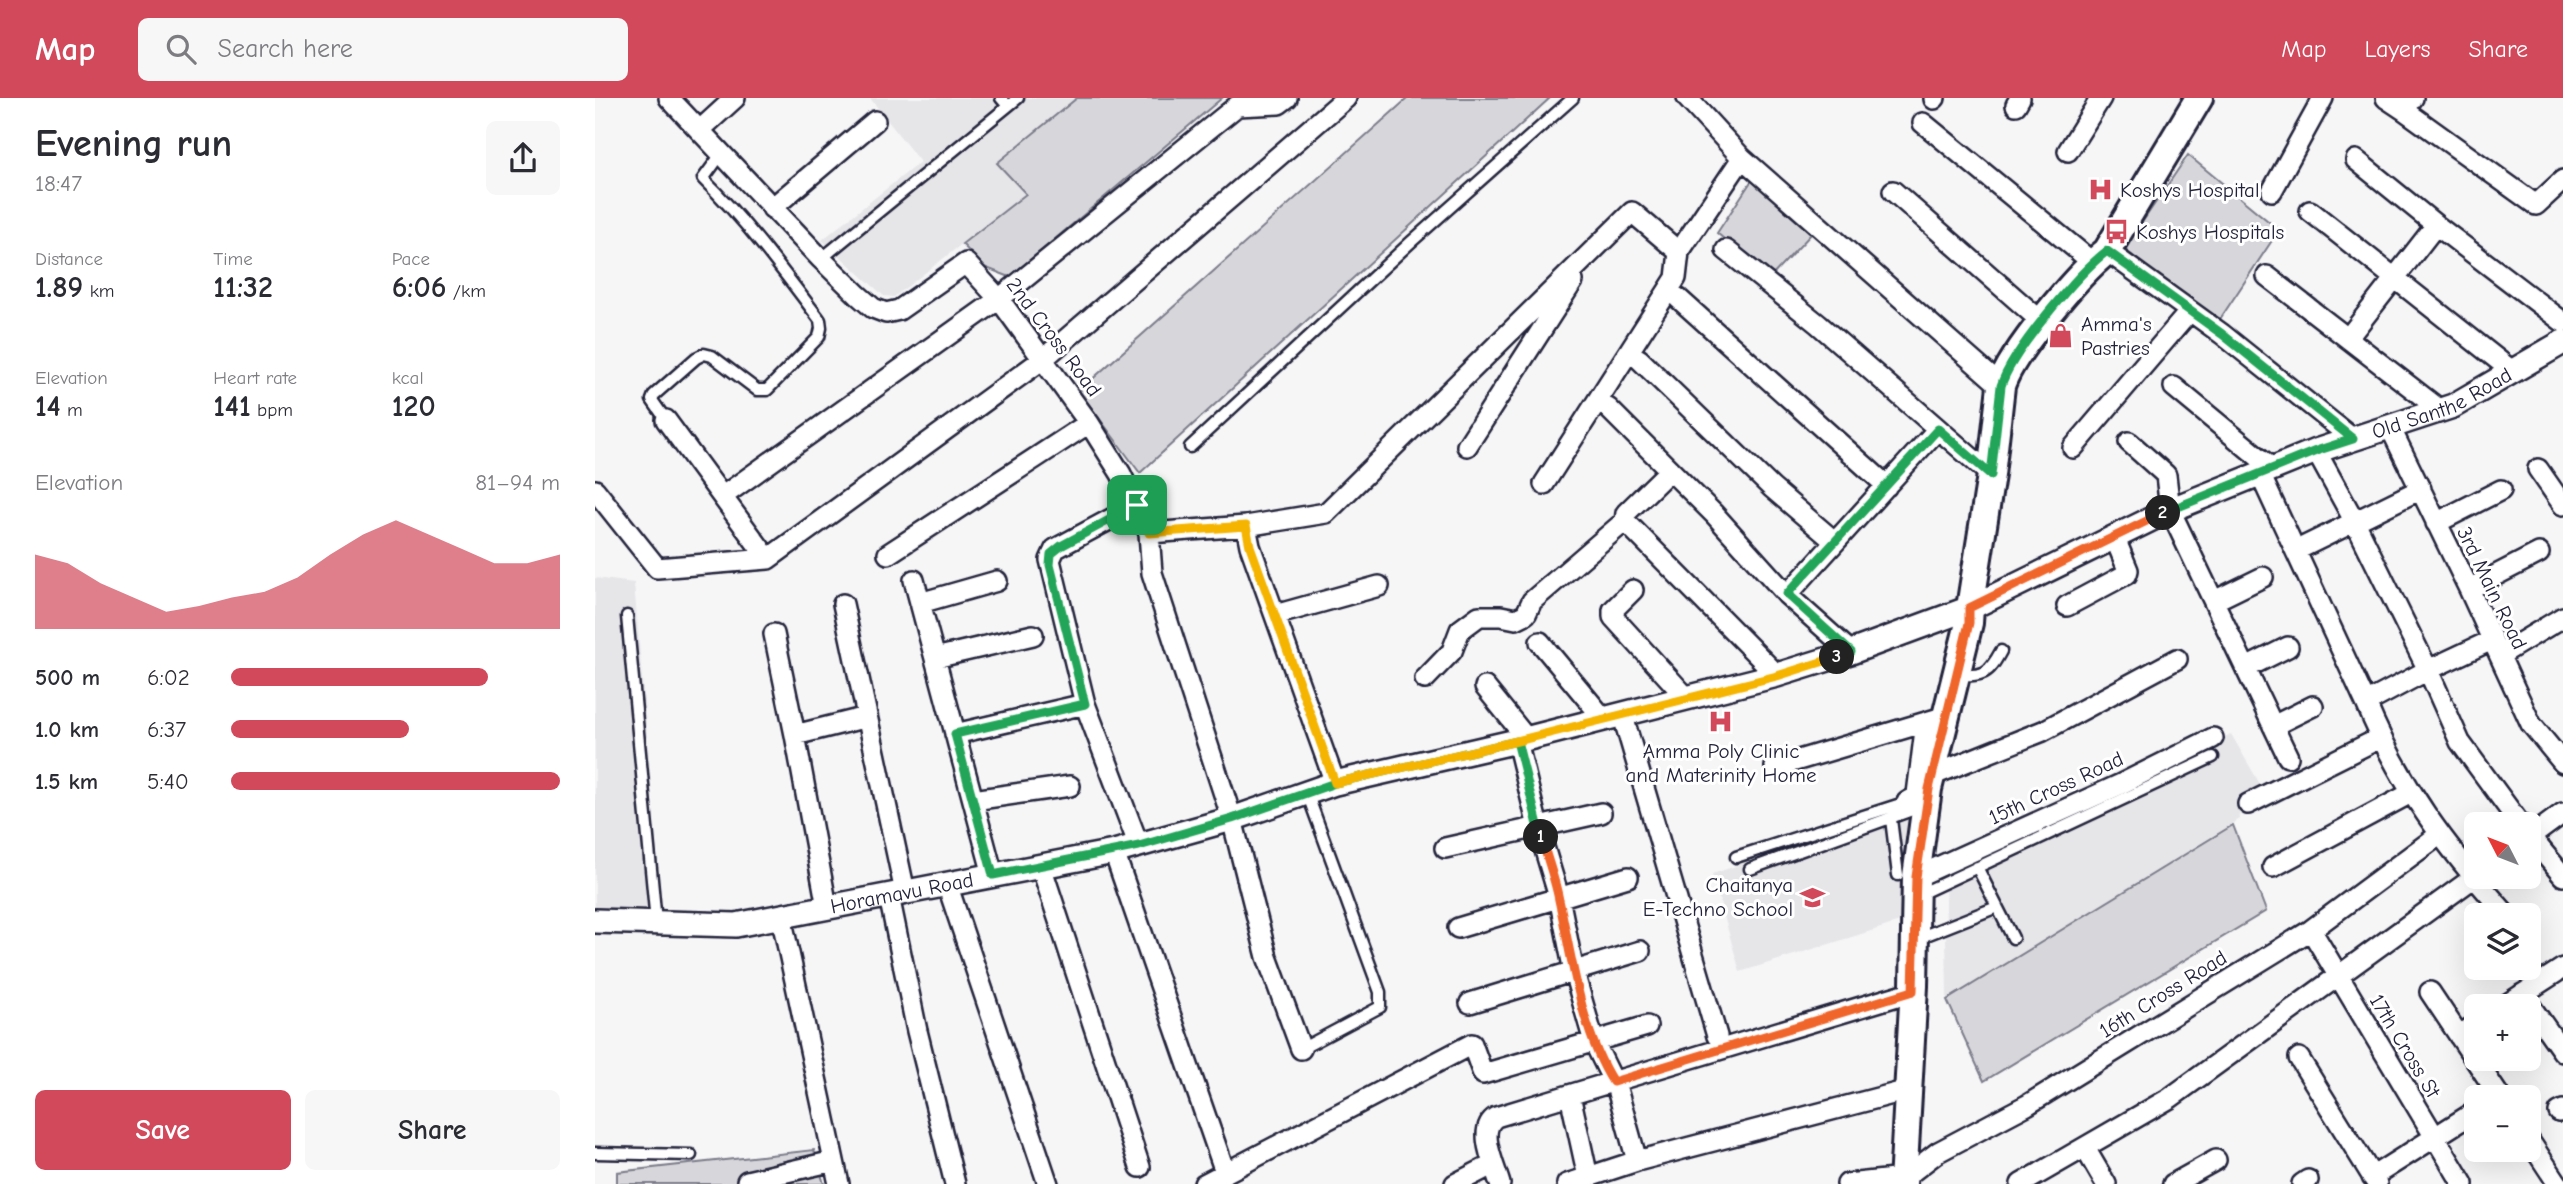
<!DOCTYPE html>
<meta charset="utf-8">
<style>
body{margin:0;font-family:"Comic Neue",sans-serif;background:#f7f7f7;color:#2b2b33;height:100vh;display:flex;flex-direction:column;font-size:26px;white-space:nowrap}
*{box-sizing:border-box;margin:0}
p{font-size:23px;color:#7c7c81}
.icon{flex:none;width:38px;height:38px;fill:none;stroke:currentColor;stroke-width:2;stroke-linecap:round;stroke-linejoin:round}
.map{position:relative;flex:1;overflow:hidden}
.sheet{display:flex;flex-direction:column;background:#fff;width:595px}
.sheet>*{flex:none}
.needle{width:46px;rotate:312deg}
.controls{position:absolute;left:1869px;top:714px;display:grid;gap:14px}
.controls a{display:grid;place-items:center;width:77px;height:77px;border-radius:10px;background:#fff;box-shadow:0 7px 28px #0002;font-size:35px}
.pin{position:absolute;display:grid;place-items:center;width:60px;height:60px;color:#fff;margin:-30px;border-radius:14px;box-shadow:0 4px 10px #0006}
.km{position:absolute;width:35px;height:35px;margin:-18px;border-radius:50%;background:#222;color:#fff;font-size:19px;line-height:35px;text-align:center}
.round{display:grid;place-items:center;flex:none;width:74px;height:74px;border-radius:10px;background:#f7f7f7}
.overview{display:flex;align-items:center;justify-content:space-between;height:119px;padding:0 35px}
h1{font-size:38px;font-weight:600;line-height:52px}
.metrics{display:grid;grid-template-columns:repeat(3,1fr);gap:10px;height:119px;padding:7px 35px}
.metrics div{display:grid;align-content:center}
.metrics b{font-size:30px;font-weight:600}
.metrics small{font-size:19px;font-weight:400}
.metrics p{font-size:19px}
.chart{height:196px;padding:14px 35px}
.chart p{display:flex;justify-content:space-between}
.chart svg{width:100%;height:126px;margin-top:7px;fill:#d1495b;opacity:.7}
.primary-button{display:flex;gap:14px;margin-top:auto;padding:14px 35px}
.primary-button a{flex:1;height:80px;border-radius:10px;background:#d1495b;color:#fff;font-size:28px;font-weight:600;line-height:80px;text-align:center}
.primary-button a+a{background:#f7f7f7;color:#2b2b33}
ul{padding:0 35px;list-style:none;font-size:23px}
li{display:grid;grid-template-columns:112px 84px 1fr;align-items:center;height:52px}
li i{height:18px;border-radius:9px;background:#d1495b}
header{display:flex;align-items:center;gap:42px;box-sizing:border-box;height:98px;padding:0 35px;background:#d1495b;color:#fff}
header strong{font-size:33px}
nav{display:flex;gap:38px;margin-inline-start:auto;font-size:24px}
.search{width:490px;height:63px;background:#f7f7f7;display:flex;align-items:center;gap:18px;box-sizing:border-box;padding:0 24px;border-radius:10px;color:#7c7c81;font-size:26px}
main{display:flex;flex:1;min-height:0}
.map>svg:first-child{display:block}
.built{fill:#e6e6e9}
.green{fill:#d7d7db;stroke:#7c7c8b;stroke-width:2}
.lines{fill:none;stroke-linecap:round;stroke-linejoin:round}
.service-casing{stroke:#22223b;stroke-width:15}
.minor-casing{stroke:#22223b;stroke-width:24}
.tertiary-casing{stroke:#22223b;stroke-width:28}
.secondary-casing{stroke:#22223b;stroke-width:32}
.service{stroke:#fff;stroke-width:10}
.minor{stroke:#fff;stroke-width:19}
.tertiary{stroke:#fff;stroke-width:23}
.secondary{stroke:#fff;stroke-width:26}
.split-1-casing{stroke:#fff;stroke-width:14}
.split-2-casing{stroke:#fff;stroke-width:14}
.split-3-casing{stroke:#fff;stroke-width:14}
.split-4-casing{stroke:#fff;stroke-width:14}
.split-1{stroke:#22a559;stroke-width:9}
.split-2{stroke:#f0652b;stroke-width:9}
.split-3{stroke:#22a559;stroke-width:9}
.split-4{stroke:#f5b400;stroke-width:9}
.labels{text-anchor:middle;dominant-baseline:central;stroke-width:6;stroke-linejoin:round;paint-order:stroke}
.poi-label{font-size:21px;fill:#22223b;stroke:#fff;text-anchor:start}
.street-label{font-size:21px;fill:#22223b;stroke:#fff}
</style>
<header>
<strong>Map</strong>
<div class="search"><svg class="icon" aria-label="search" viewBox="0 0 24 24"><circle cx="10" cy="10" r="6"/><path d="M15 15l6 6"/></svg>Search here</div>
<nav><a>Map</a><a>Layers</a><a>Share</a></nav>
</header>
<main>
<section class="sheet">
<div class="overview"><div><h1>Evening run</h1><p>18:47</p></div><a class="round"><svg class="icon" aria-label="share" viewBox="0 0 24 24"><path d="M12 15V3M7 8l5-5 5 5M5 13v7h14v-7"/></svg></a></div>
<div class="metrics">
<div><p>Distance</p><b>1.89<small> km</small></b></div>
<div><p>Time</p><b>11:32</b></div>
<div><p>Pace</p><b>6:06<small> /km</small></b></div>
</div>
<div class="metrics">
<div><p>Elevation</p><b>14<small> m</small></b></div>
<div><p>Heart rate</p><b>141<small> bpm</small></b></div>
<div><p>kcal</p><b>120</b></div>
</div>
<div class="chart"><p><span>Elevation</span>81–94 m</p>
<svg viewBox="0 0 160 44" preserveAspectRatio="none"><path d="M0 44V18L10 21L20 28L30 33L40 38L50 36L60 33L70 31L80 26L90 18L100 11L110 6L120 11L130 16L140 21L150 21L160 18V44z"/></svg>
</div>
<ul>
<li><b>500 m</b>6:02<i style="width:78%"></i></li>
<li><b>1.0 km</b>6:37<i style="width:54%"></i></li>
<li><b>1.5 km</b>5:40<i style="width:100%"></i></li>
</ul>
<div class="primary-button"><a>Save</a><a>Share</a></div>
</section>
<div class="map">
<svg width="1968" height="1086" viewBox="0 0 1968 1086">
<rect width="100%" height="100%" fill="#f6f6f7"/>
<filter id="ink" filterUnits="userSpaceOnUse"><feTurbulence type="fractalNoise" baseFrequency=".0143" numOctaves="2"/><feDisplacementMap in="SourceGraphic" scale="14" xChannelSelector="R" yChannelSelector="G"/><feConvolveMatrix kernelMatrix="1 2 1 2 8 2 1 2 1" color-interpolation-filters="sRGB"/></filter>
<g filter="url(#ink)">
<path class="built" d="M275 0H482L403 65 431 96 299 199 289 198 227 142 325 64Z
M0 480 39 485 67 814 0 812Z
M1636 636 1665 686 1642 701 1645 721 1352 902 1350 773Z
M1327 705 1308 823 1145 874 1117 776Z"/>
<path class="green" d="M482 0H627L415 179 389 169 367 146 431 96 402 65Z
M813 0H955L545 375 484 293Z
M1593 57 1684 132 1623 224 1529 151Z
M1157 82 1217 135 1175 180 1122 135Z
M1638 727 1671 813 1389 983 1352 902Z
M219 1052 229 1086H22V1074Z"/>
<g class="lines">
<defs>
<path id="service" d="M406 0 413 8
M226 161 423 0
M71 322 57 302 59 297 101 260 109 256 117 258 162 292H172L224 239 226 230 225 222C188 173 152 124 108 81L127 55
M595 349 816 144 978 0
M32 518 61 824
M1362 577C1389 578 1393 577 1406 553
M1296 721 1303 777
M1141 759 1312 704
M1382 769 1418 840
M1155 771 1328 708
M1325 796 1618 659
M1321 841 1402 809
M706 951 785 909V894L712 695
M0 1055 96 1057"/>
<path id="minor" d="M74 0 226 161 263 197 278 210 291 215 304 212 371 165 404 201 494 325 526 376 554 435 557 475 637 721 672 859 706 951
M1092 0 1147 60 1406 288
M1791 0 1809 12
M1818 0 1809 12 1941 107 1968 82
M1339 1 1340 0
M1421 7 1425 0
M1328 25 1497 164
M105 32 140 0
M1473 53 1506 0
M1761 62 1841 127 1968 224
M1298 93 1447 224
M1677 93 1728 0
M177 110 280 23
M1715 113 1917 273
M1131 152 1223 226 1396 377
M1512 153 1627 236 1758 341
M1672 178 1844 311
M1083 200 1292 388
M1753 240 1841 127
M1044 261 1177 390 1239 443
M1579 289 1678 371
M1013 310 1119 416 1192 497 1256 554
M71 322 173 461
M1795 329 1874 491 1936 626 1968 665
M1534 344 1571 377 1575 412 1693 659
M872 348 978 183
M1478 350 1595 213
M1721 353 1760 424 1833 572 1865 644 1925 726
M1943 371 1968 407
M1074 373 1031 415 1030 423 1182 577
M1665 376 1771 605 1833 572 1897 542
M949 386 1081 180 1084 154
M0 392 62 470 173 461 448 261 751 0
M128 398 404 201 642 8 684 6 692 0
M542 407 460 451 455 462 490 606 544 748
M1841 425 1906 392
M554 435 651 428
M1702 452 1826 391
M293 456 494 325
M319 482 398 777
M1874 491 1944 455
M1038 492 1018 512V519L1091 599
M1192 497 1343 331
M1619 503 1668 479
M325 505 402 483
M248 506 310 794
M1472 508 1532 476 1533 472 1519 438
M680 517 784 488
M179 536 200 637 232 809
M945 544 1008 620
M1905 557 1968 519
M340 560 438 537
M1651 570 1693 549
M830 581 857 553 865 532 884 518H906L921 521 931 516 937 503 1030 423
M890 589 932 641
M1771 605C1805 688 1851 749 1911 816
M1027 615 1122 938
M1678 628 1718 608
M360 636 490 606
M200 637 272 619
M922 643 943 729 964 799 979 874 999 944 1022 991 1042 1063
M1180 669 1351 618
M1336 678 1448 633 1582 561
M740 685 655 448 651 428 731 415 1037 114 1084 154 1147 60
M378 702 475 688
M1312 704 1319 700 1322 696 1331 624
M1653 706 1785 640
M1934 737 1968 778
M1934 740 1968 715
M850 750 1006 715
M519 754 630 1074
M446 768 545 1069
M1678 769 1816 695
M1321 779 1524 687 1618 640
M352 786 453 1086
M294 798 322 933 360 1086
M186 818 244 1086
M863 830 1033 779
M1716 832 1868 1086
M1835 894 1905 999
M1927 896 1968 954
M875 905 1045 853
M1909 908 1968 870
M1864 938 1881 926
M1704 960 1782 1086
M975 997 993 1079
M1964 1014 1968 1012
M1934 1042 1963 1086
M1490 1050 1511 1086
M1777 1079 1881 1013
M152 1083 239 1063
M609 1086 877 946 888 976 1052 928
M860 1086 889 1071
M905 1086C900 1068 881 1031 901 1019L1319 893
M972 1086 1042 1063 1313 992
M1252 1086 1309 1080 1343 1054 1432 1007 1716 832 1844 737
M1426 1086 1575 1000 1881 778
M1578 1086 1621 1062
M1707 1086 1713 1082"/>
<g id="tertiary">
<path id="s1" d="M0 823 141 827 519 754 637 721 740 685 922 643 1182 577 1256 554 1375 510 1575 412 1721 353 1858 308 1968 244"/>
</g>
<path id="secondary" d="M1308 1086 1319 888 1321 779 1333 691 1374 525 1375 510 1396 377 1406 288C1416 255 1484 175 1512 153L1604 0"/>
</defs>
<use href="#service" class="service-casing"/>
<use href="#minor" class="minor-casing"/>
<use href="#tertiary" class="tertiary-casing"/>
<use href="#secondary" class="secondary-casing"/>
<use href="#service" class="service"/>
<use href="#minor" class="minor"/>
<use href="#tertiary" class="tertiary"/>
<use href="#secondary" class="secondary"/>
</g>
</g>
<g class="lines" filter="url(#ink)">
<defs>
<path id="split-1" d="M542 407 466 448 456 456 455 467 490 606 360 636 398 777 544 748 637 721 740 685 922 643 946 739"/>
<path id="split-2" d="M946 739C952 760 960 781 964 802 977 859 986 934 1018 984L1318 893 1321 779 1334 691 1374 525V510L1568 415"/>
<path id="split-3" d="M1242 559 1256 554 1192 496 1343 331 1396 377 1406 288C1416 255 1483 175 1512 153L1627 236 1758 341 1721 353 1568 415"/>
<path id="split-4" d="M542 407 554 435 651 428 655 448 740 685 922 643 1182 578 1242 559"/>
</defs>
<use href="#split-1" class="split-1-casing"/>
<use href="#split-2" class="split-2-casing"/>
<use href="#split-3" class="split-3-casing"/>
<use href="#split-4" class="split-4-casing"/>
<use href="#split-1" class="split-1"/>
<use href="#split-2" class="split-2"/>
<use href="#split-3" class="split-3"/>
<use href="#split-4" class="split-4"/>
</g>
<defs>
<symbol id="hospital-bare" viewBox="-9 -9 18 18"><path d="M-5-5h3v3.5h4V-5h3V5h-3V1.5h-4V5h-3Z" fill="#d1495b" stroke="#fff" stroke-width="2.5" paint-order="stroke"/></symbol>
<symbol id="bus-bare" viewBox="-9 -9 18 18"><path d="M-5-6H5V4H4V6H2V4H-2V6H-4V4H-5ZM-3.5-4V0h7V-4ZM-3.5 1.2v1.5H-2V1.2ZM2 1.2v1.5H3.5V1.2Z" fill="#d1495b" stroke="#fff" stroke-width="2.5" paint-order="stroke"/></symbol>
<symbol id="shop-bare" viewBox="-9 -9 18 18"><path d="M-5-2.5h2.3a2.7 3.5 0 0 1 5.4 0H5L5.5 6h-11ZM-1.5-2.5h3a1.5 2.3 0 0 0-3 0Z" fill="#d1495b" stroke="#fff" stroke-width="2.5" paint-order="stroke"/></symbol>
<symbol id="school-bare" viewBox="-9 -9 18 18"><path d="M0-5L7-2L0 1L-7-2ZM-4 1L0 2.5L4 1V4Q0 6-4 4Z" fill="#d1495b" stroke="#fff" stroke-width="2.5" paint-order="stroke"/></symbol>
</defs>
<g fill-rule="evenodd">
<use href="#hospital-bare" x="1488" y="74" width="35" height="35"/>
<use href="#bus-bare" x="1504" y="116" width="35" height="35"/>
<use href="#shop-bare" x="1448" y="220" width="35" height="35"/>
<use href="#hospital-bare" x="1108" y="606" width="35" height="35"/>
<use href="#school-bare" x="1200" y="782" width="35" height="35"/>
</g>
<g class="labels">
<g class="poi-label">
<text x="1525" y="92">Koshys Hospital</text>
<text x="1541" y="134">Koshys Hospitals</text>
<text x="1486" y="226">Amma's<tspan x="1486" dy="24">Pastries</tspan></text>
<text x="1126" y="653" text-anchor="middle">Amma Poly Clinic<tspan x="1126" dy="24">and Materinity Home</tspan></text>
<text x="1198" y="787" text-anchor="end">Chaitanya<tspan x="1198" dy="24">E-Techno School</tspan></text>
</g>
<g class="street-label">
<text transform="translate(459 239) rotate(53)">2nd Cross Road</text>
<text stroke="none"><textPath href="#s1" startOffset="1932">Old Santhe Road</textPath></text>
<text transform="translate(1897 490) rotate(64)">3rd Main Road</text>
<text transform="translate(1461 690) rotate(-25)">15th Cross Road</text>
<text stroke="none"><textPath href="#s1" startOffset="310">Horamavu Road</textPath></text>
<text transform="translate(1568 896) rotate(-32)">16th Cross Road</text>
<text transform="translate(1810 948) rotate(59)">17th Cross St</text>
</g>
</g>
</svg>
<div class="controls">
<a><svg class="needle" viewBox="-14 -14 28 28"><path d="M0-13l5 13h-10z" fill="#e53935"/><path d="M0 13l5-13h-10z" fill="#7c7c81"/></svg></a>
<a><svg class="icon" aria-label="layers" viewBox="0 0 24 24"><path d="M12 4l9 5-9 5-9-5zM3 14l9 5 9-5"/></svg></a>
<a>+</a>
<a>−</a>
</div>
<div class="pin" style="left:542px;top:407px;background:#1e9e55"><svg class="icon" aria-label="arrive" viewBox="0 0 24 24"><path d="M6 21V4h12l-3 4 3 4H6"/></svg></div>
<b class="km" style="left:946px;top:739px">1</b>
<b class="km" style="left:1568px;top:415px">2</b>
<b class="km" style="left:1242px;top:559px">3</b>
</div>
</main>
